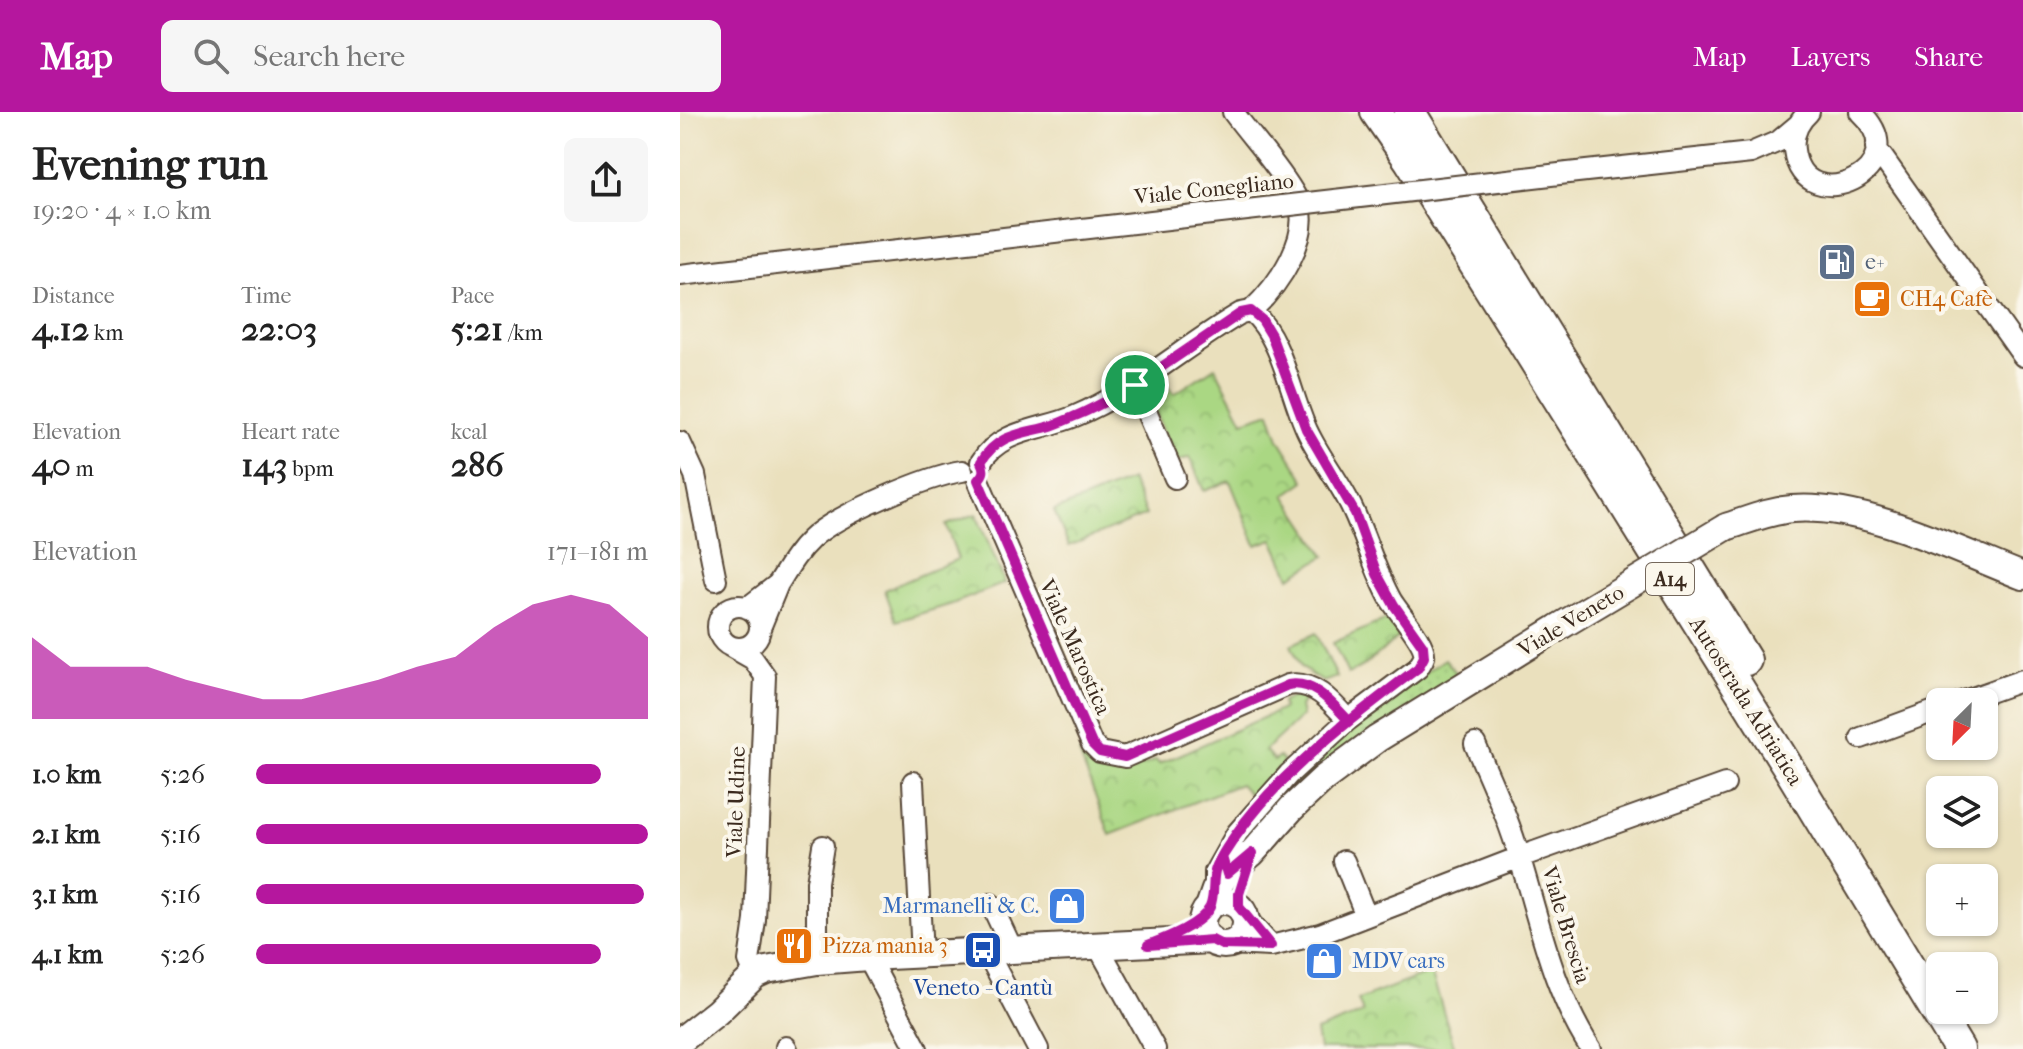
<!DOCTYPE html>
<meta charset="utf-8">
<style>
body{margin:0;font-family:"IM FELL French Canon",serif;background:#f6f6f6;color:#222;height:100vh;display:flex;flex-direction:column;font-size:30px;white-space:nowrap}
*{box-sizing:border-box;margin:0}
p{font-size:26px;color:#767676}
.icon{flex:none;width:44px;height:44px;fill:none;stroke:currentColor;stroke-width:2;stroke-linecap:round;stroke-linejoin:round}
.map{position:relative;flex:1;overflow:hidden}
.panel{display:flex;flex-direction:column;background:#fff;width:680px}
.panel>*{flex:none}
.needle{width:52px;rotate:204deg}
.controls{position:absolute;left:1246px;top:576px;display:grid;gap:16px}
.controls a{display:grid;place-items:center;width:72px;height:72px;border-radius:12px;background:#fff;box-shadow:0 2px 6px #0004;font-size:40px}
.pin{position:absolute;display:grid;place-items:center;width:68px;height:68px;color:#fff;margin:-34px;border:4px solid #fff;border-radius:50%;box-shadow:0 2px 8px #0007}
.round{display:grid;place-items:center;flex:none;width:84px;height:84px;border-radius:12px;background:#f6f6f6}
.headline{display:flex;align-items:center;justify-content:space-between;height:136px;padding:0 32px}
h1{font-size:44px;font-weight:800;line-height:60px}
.figures{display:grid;grid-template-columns:repeat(3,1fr);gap:12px;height:136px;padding:8px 32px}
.figures div{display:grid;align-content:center}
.figures b{font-size:34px;font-weight:800}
.figures small{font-size:22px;font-weight:400}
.figures p{font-size:22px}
.chart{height:224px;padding:16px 32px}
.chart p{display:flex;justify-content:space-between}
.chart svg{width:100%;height:144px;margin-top:8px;fill:#b5179e;opacity:.7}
ul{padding:0 32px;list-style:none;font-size:26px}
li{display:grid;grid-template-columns:128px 96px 1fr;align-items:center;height:60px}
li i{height:20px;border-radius:10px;background:#b5179e}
header{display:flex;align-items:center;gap:48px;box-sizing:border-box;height:112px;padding:0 40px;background:#b5179e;color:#fff}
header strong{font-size:38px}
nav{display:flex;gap:44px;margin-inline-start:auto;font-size:28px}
.search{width:560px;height:72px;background:#f6f6f6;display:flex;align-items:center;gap:20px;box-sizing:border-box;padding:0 28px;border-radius:12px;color:#767676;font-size:30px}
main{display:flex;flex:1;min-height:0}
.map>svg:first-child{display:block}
.grass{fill:url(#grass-dots);stroke:#728050;stroke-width:2}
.park{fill:url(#park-crowns);stroke:#728050;stroke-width:2}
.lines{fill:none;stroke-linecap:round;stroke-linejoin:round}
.minor-casing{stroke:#554536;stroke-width:24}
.major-casing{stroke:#554536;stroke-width:30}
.highway-casing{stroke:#554536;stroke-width:34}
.minor{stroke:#fff;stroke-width:20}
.major{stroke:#fff;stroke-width:26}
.highway{stroke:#fff;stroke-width:30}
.minor-bridge-casing{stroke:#554536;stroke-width:24;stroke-linecap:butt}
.major-bridge-casing{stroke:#554536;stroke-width:30;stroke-linecap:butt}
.minor-bridge{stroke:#fff;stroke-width:20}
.major-bridge{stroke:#fff;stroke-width:26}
.route-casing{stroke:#fff;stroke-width:16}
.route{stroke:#b5179e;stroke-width:10}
.labels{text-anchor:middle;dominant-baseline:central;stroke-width:8;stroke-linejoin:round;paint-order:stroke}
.shield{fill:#fbf7ec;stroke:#75685c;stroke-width:2}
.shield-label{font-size:20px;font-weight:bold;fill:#3b2a1e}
.street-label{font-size:22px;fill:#3b2a1e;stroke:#fbf7ec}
.service-label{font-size:22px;fill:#4e5e75;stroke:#fbf7ec;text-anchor:start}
.food-label{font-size:22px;fill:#c56008;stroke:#fbf7ec;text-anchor:start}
.shop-label{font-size:22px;fill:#366cbe;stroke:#fbf7ec;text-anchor:end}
.transit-label{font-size:22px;fill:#164399;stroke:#fbf7ec}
</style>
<header>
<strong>Map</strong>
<div class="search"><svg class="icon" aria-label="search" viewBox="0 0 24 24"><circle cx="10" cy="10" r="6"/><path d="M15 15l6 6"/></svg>Search here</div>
<nav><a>Map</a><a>Layers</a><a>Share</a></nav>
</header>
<main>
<section class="panel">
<div class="headline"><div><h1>Evening run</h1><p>19:20 · 4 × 1.0 km</p></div><a class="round"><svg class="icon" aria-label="share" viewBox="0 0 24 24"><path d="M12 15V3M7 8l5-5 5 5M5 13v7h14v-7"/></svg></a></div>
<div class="figures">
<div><p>Distance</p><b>4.12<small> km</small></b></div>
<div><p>Time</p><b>22:03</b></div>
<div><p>Pace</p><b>5:21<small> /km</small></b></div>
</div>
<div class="figures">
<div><p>Elevation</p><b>40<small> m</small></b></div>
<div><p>Heart rate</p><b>143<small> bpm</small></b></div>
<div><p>kcal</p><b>286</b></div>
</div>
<div class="chart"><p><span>Elevation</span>171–181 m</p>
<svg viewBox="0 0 160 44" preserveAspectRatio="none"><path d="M0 44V19L10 28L20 28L30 28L40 32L50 35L60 38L70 38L80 35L90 32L100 28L110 25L120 16L130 9L140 6L150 9L160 19V44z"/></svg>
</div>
<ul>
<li><b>1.0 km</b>5:26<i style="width:88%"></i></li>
<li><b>2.1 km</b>5:16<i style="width:100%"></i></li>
<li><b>3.1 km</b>5:16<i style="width:99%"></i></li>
<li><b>4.1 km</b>5:26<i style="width:88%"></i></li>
</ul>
</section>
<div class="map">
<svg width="1343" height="937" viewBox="0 0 1343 937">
<defs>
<pattern id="grass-dots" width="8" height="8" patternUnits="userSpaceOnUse" patternTransform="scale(2)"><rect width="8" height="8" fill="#aad783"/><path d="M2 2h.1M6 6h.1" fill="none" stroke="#93b971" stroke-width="1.8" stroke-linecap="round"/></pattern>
<pattern id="park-crowns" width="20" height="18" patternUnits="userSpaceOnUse" patternTransform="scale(2)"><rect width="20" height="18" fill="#aad783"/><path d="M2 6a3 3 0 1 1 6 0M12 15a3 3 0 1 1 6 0" fill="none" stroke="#93b971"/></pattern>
</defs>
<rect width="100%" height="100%" fill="#fbf7ec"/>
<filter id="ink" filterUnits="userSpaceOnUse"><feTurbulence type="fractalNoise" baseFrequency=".0125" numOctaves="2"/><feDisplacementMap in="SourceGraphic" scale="16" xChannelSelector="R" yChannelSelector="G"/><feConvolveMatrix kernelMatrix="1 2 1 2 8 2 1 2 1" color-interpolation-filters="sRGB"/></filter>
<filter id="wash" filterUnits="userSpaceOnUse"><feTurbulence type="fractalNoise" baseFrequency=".006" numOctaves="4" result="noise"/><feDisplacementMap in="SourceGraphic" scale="32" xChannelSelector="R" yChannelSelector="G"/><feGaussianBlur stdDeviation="1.8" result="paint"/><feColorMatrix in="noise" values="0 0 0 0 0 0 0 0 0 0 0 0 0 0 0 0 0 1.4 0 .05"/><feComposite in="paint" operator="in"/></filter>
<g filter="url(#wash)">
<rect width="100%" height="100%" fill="#eae0bd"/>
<path class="grass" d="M765 547 778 563 551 743 606 673 690 599Z"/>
<path class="park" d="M535 255 563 309 590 300 599 327 625 369 605 383 645 444 610 465 593 427 576 433 550 369 524 379 510 345 495 350 466 275 481 265 494 282Z
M451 368 466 403 389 434 374 399Z
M296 402 325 471 272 492 216 509 205 478 278 447 266 413Z
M713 504 722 522 685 553 668 562 653 531Z
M636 521 657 565 643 570 621 555 611 533Z
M618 582 625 586 620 595 622 604 585 638 594 649 599 645 604 650 574 687 560 672 430 723 399 641C424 664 447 661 476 648L479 652 603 597 602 590Z
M751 860 775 937H639L636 919 683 901 678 888Z"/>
</g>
<g filter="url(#ink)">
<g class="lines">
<defs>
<path id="minor" d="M553 0C572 26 601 57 616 85 636 121 597 175 571 199
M1129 0C1118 10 1112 23 1114 38 1123 111 1241 57 1180 0
M1196 36 1343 244
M888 61 1071 41 1099 29 1118 13
M0 163 602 94
M455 273 495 366
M0 330 15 363 36 468
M301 350C320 318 361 318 393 305 455 280 504 234 561 201L571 199C602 226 609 277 625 314 637 343 660 369 673 398 687 428 695 459 711 488 718 500 747 532 744 545 743 549 740 552 738 556L668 608 609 662 557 721 535 760V776
M298 368 412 632 420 640 445 645 608 573C633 568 652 590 668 608
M98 472C108 456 117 440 131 427 156 403 248 364 282 359
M38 515a21 21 0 1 1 42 0a21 21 0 1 1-42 0Z
M67 496 98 472 80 516
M50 534 73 547 85 564 75 808 69 849 75 863
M1281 590 1343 568
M1181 626 1260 597
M795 632C811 670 829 707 840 747 860 812 873 879 911 937
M233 670 242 843
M664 749 686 804
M311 792 333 839
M548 832 591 834 566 806
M591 834 640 822 840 745 1045 672
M419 836 475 937
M307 840 358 937
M188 845 237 937
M137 849V770L143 734
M106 935 107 937"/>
<path id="major" d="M1046 415C1068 408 1089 399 1112 397 1185 391 1275 438 1343 464
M522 811a22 22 0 1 1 44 0a22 22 0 1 1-44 0Z
M529 795 535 778 547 762 572 741 611 697 643 667 697 627 879 515
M0 929 37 900 75 863 86 858 137 849 188 845 532 828"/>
<path id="highway" d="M696 0 730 49 1108 655 1279 937
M730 0 1066 548"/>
</defs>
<use href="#minor" class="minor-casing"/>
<use href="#major" class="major-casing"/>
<use href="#highway" class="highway-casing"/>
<use href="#minor" class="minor"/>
<use href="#major" class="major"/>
<use href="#highway" class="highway"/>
<defs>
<path id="minor-bridge" d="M602 94 888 61"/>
<path id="major-bridge" d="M879 515 1046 415"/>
</defs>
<use href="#minor-bridge" class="minor-bridge-casing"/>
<use href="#major-bridge" class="major-bridge-casing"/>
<use href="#minor-bridge" class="minor-bridge"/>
<use href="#major-bridge" class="major-bridge"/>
</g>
</g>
<g class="lines" filter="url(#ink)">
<defs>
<path id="route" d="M455 273C437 283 419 294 400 302 390 306 380 311 371 314 343 322 318 321 301 350 305 358 304 362 298 368L412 632 420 640 445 645 608 573C633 568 652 591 668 608 629 643 587 678 556 722 549 732 538 747 535 759 532 771 535 783 530 795 521 813 486 826 468 833L532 828 542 833 591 834 559 795V782L572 741 547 762 542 745C591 666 665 611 738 556L744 545 743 534 714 493 697 462 675 401 626 317 591 223 582 208 571 199 561 201 455 273"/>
</defs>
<use href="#route" class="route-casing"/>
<use href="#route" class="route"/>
</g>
<defs>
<symbol id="fuel-square" viewBox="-11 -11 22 22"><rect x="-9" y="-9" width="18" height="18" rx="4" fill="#5c6f8a" stroke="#fbf7ec"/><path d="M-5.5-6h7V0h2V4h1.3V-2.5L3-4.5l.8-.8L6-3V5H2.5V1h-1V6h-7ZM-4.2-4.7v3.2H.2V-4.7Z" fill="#fff"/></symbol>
<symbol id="cafe-square" viewBox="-11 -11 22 22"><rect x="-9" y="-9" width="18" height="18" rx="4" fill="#e8710a" stroke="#fbf7ec"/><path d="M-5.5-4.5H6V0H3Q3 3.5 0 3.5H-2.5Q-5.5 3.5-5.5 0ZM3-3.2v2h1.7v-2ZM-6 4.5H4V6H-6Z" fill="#fff"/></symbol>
<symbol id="shop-square" viewBox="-11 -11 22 22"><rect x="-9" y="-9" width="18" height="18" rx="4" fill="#3f7fe0" stroke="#fbf7ec"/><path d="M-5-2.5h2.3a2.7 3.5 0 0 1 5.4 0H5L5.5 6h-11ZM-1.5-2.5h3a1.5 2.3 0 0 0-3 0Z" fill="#fff"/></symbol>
<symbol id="restaurant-square" viewBox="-11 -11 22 22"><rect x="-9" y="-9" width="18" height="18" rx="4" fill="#e8710a" stroke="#fbf7ec"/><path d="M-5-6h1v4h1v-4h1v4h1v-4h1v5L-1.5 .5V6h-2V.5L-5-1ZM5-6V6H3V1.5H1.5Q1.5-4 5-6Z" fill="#fff"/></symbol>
<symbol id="bus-square" viewBox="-11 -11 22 22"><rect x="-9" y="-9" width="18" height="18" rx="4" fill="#1a4fb4" stroke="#fbf7ec"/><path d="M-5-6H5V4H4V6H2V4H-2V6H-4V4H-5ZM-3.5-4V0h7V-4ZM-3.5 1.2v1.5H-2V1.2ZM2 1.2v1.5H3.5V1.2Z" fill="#fff"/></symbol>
</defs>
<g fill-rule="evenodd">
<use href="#fuel-square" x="1135" y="128" width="44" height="44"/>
<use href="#cafe-square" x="1170" y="165" width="44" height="44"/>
<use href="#shop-square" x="365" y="772" width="44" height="44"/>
<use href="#restaurant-square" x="92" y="812" width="44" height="44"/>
<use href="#bus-square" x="281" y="816" width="44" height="44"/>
<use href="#shop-square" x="622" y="827" width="44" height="44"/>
</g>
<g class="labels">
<rect class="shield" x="966" y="451" width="48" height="32" rx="6"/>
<g class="shield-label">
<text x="990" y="467">A14</text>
</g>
<g class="street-label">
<text transform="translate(534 77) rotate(-6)">Viale Conegliano</text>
<text transform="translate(891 509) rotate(-31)">Viale Veneto</text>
<text transform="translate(395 535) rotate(66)">Viale Marostica</text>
<text transform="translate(1066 589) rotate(58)">Autostrada Adriatica</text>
<text transform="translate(56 690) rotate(-88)">Viale Udine</text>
<text transform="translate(886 813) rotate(73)">Viale Brescia</text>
</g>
<g class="service-label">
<text x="1185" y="150">e+</text>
</g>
<g class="food-label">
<text x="1220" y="187">CH4 Cafè</text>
<text x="142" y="834">Pizza mania 3</text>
</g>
<g class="shop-label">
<text x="359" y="794">Marmanelli &amp; C.</text>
<text x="672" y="849" text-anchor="start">MDV cars</text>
</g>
<g class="transit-label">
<text x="303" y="876">Veneto - Cantù</text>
</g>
</g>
</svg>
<div class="controls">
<a><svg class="needle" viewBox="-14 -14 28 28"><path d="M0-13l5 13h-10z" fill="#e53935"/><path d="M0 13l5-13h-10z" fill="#767676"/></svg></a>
<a><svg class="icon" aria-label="layers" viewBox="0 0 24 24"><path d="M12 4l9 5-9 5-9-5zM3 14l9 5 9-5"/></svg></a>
<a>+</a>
<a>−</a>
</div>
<div class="pin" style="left:455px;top:273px;background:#1e9e55"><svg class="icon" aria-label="arrive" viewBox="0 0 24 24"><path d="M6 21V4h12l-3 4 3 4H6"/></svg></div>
</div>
</main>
